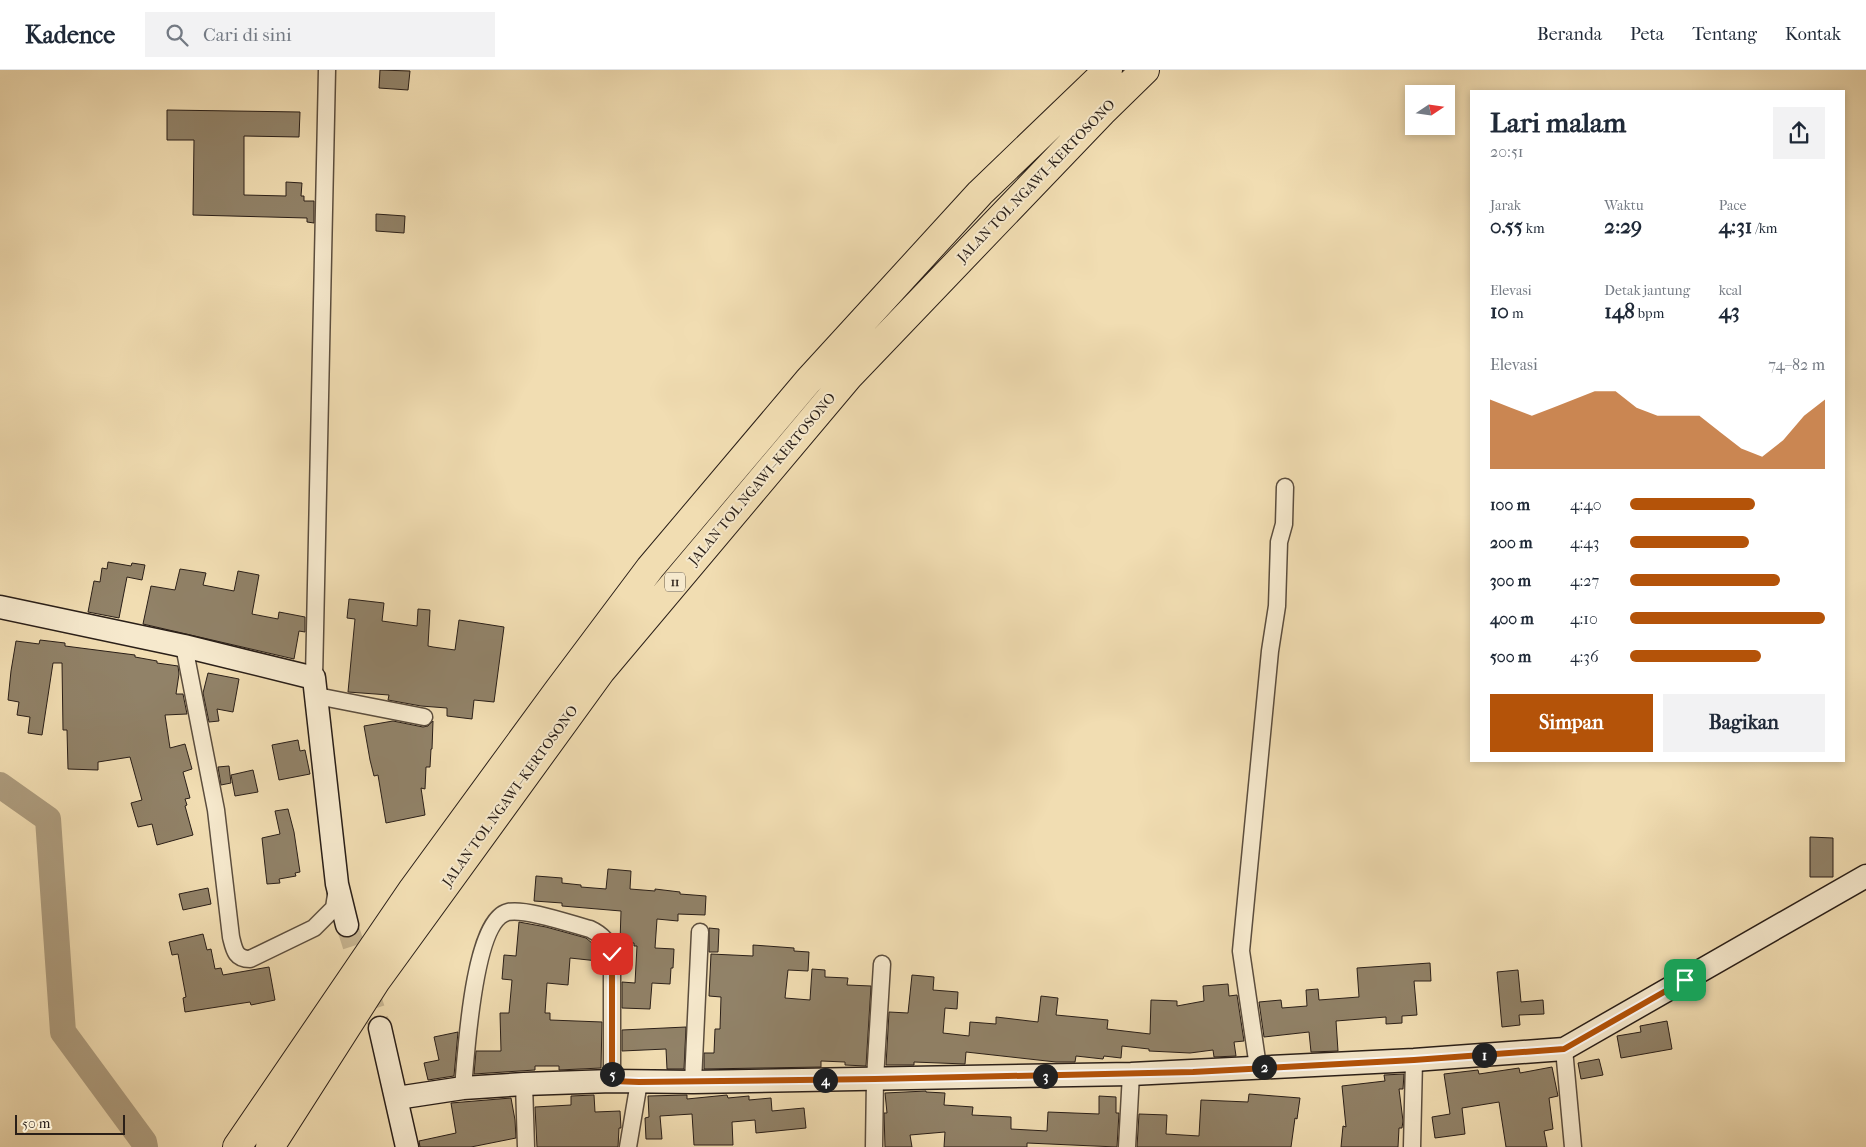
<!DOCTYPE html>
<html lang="id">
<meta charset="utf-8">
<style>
body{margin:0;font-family:"IM FELL French Canon",serif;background:#f2f2f3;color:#1f2937;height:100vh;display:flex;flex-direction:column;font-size:19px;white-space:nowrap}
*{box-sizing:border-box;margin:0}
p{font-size:16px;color:#747a83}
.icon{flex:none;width:28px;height:28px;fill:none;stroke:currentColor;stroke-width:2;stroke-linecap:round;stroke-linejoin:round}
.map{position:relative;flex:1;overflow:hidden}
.panel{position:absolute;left:1470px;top:20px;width:375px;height:672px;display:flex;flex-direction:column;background:#fff;border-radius:0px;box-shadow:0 2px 8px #0003}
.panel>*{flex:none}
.needle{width:32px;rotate:77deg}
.tools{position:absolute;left:1405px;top:15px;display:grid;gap:10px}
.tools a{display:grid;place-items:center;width:50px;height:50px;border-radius:0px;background:#fff;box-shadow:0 2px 8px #0003;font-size:25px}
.scale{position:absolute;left:15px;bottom:12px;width:110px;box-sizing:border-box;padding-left:5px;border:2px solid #2a1f18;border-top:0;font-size:14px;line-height:18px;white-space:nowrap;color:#2a1f18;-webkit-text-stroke:4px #f6e9cd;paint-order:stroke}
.pin{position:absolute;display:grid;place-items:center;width:42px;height:42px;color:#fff;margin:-21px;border-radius:10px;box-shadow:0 2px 8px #0006}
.km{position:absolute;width:25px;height:25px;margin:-12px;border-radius:50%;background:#222;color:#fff;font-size:14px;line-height:25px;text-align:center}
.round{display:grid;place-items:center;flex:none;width:52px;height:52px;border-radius:0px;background:#f2f2f3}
.headline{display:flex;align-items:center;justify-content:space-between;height:85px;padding:0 20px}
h1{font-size:28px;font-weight:700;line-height:38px}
.stats{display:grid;grid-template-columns:repeat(3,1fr);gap:8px;height:85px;padding:5px 20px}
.stats div{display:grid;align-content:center}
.stats b{font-size:21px;font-weight:700}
.stats small{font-size:14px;font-weight:400}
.stats p{font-size:14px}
.chart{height:140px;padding:10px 20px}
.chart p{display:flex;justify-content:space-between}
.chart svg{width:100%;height:90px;margin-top:5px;fill:#b45309;opacity:.7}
.button{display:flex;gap:10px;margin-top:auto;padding:10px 20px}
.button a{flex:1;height:58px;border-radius:0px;background:#b45309;color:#fff;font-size:20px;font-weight:700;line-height:58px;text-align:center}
.button a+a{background:#f2f2f3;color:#1f2937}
ul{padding:0 20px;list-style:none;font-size:16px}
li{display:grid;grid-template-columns:80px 60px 1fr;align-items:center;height:38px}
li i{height:12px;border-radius:6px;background:#b45309}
header{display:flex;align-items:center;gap:30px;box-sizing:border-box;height:70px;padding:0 25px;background:#fff;border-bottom:1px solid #e0e1e3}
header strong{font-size:24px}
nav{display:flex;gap:28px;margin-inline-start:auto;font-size:18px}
.search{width:350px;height:45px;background:#f2f2f3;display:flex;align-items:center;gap:12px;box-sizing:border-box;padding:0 18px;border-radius:0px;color:#747a83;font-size:19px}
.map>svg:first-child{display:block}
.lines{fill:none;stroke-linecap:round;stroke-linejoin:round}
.river{stroke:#ad9c7e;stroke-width:26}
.building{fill:#918268;stroke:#2a1f18}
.secondary-tunnel{stroke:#c9b793;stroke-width:22;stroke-dasharray:22 11;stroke-linecap:butt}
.street-casing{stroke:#5c4e3e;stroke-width:19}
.secondary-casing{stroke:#2a1f18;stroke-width:25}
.highway-casing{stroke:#2a1f18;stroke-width:30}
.street{stroke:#f6e9cd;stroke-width:16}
.secondary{stroke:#f6e9cd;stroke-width:22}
.highway{stroke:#f1ddb2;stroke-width:28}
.route-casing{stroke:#fff;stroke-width:10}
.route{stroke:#b45309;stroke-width:6}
.labels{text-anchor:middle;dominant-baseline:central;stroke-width:4;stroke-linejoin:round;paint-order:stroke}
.shield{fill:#f6e9cd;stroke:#675c4e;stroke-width:1}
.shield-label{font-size:12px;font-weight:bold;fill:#2a1f18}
.street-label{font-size:14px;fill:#2a1f18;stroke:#f6e9cd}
</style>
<header>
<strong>Kadence</strong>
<div class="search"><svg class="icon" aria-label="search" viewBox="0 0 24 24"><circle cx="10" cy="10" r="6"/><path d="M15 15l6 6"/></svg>Cari di sini</div>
<nav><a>Beranda</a><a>Peta</a><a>Tentang</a><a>Kontak</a></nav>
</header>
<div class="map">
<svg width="1866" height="1077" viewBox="0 0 1866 1077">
<rect width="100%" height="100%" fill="#f1ddb2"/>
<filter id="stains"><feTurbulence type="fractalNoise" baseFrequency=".004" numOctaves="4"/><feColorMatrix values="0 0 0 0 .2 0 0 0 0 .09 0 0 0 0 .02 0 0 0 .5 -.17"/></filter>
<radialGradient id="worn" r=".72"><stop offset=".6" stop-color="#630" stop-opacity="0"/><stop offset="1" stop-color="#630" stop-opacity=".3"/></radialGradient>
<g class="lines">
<path class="river" d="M0 715 48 749 63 962 144 1072 145 1077"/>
</g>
<path class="building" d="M380 0 410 1 408 20 379 18Z
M167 40 300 42 299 67 244 66V125L286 126V112L302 113 301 126H304V131H314V153L307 152V148L193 145 194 70H167Z
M376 144 405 146 404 163 376 161Z
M108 492 131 496 132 493 145 495 142 510 127 507 119 548 88 542 94 511 100 512 102 498 107 499Z
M180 499 206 503 203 515 234 521 238 501 259 505 252 544 278 549 279 542 305 547V562L299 561 294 589 143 554 151 516 175 520Z
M349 529 384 533 382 551 417 556 418 539 430 540 428 576 433 577 455 580 459 550 504 557 494 632 474 630 472 649 447 646V638L421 636 388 630 389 625 348 622 355 549 347 548Z
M40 570 65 573V576L135 585V587L157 591V593L178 596 179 604 176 624H183L187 644 165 645 170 678 185 674 192 699 183 702 190 728 185 729 187 735 185 736 193 765 157 775 152 754 138 757 131 733 142 730 130 687 98 692V700L68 699 67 660H63L62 593H53L42 665 28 663 30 647 17 645 19 632 8 630 11 601 16 571 39 574Z
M208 603 239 609 233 642 217 639 219 651 209 652 203 623Z
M393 651 423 657 428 656 433 651 432 679H431L430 697H426L425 719 421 718 425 745 386 753 378 705 374 706 370 690 364 656Z
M298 670 300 681 305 680 310 704 279 710 272 675Z
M229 696 231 713 221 715 218 697Z
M253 700 258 722 235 726 231 705Z
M288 739 294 762 300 802 295 803 296 806 279 809 280 813 267 814 262 768 280 764 275 741Z
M1810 767 1833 768V807H1810Z
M608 799 631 801 630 819 655 821V819L680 822V824L706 826 705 845 678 844V851L657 849 655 878 674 879 673 898H671L670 914 652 913 650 939 622 938V912L635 913 637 876H634V873L620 872 621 841 562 836V833L534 831 536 806 562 808V813L581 815V817L606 819Z
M208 818 211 834 183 840 179 824Z
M519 852 546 857 586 868 599 879 598 891 570 888 568 915 547 913 545 943H550V950L602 952 601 998 559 1000V996H535V1000L474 1004 476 981H501L500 943H509L512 910 502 909 504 885 516 886Z
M709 858 719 859 718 882H709Z
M203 864 207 880 211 879 215 899 221 898 223 905 269 897 275 930 251 935 250 932 185 942 183 928 186 927 178 884 172 885 169 872Z
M753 875 794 878V881L809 882 808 901 788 900 785 928 810 930 812 899 825 900V907L848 908 847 915 871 916 866 996 845 995V992L821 991V997L704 999V983H714L715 959H720L721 927 709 926 711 884 753 886Z
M1430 893 1431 911H1414L1417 945 1402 946V953L1386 954V947L1336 951 1338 981 1311 982 1309 962 1264 967 1259 932 1281 930 1282 938 1307 936 1306 920 1318 919 1319 930 1359 927 1357 898Z
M1518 900 1521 932 1543 930 1544 944 1519 945 1520 955 1502 957 1497 902Z
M912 905 934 907 933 920 958 922 957 939 945 938 943 963 969 966 970 952 996 954V947L1038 952 1041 926 1058 928 1056 945 1108 950 1107 959 1150 964 1151 930 1177 931V936L1204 931 1203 916 1228 914 1229 926 1237 925 1244 971 1234 972 1236 986 1214 987 1213 980 1190 983 1149 981V979L1122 976 1121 988 1104 986 1103 989 1076 986 1075 992H1056L966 982 965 994 914 992V995H886L889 942 908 943Z
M1667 951 1672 979 1621 988 1617 966 1641 962 1640 956Z
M686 957 684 999H667L666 979 622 981V960Z
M458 962 454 1006 428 1010 424 993 439 990 434 967Z
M1599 989 1603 1005 1581 1009 1578 993Z
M1552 997 1558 1026 1549 1028 1553 1059 1544 1061 1547 1077H1506L1499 1032 1462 1038 1465 1064 1435 1068 1432 1047 1450 1044 1444 1004 1478 1000 1479 1004 1519 998 1520 1003Z
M1404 1004 1403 1019H1399L1403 1051 1402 1058H1399L1398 1077H1341L1343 1056 1346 1057 1342 1016 1385 1011 1384 1005Z
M926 1021V1022L945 1023 944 1035 973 1037 972 1045 1011 1047V1059L1047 1061 1048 1042 1099 1044V1026L1116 1027V1043H1119L1117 1077 1027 1073V1077H944L945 1062 910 1065 912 1077H885L884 1043H887L885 1023Z
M1249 1024 1300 1028 1297 1049 1295 1048 1291 1077H1137L1139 1044 1167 1045 1166 1064 1199 1066 1201 1030 1248 1032Z
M594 1025 595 1042 620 1041 621 1058H619L618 1077H537L535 1037 571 1035V1026Z
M687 1025V1029L727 1025 728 1028 749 1026V1030L771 1028 772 1041 804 1038 806 1058 756 1063 755 1050 732 1052 733 1075H694L692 1044 660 1046 662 1069H646L645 1048 649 1047 648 1026Z
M511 1028 515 1050 516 1068 471 1077H420L419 1071 456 1063 451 1033Z"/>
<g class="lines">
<path class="secondary-tunnel" d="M347 855 380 958"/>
<defs>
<path id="street" d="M184 576 216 740 231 867C234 879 235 889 250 889L314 858 334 838 337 818
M314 608 327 0
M317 626 424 647
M1564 979 1573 1077
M1258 997 1241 881 1270 581 1277 536 1279 472 1284 454 1285 417
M693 1012 700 862
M524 1014 526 1077
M463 1018C466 986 473 850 508 842 526 838 571 854 590 859 601 864 609 872 612 884V1011
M628 1077 639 1012
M874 1077 875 1009 882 894
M1127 1077 1131 1004
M1412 1077 1414 990"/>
<path id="secondary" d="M0 537 184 576 314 608 337 814 347 855
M380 958 407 1077
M397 1028 463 1018 524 1014 612 1011 693 1012 1131 1004 1414 990 1564 979 1866 806"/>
<path id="highway" d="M237 1077 413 819 557 622 650 498 808 311 980 123 1108 0
M270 1077 376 911 601 601 849 306 1102 42 1145 0"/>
</defs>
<use href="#street" class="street-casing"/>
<use href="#secondary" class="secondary-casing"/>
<use href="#highway" class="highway-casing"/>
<use href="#street" class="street"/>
<use href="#secondary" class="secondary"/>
<use href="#highway" class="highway"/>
</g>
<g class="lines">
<defs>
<path id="route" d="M612 884V1011L639 1012 875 1009 1193 1002 1414 990 1564 979 1685 910"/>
</defs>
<use href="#route" class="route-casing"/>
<use href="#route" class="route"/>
</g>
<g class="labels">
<rect class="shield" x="665" y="502.5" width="20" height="19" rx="4"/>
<g class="shield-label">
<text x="675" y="512">11</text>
</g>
<g class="street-label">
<text transform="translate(1036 111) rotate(-46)">JALAN TOL NGAWI–KERTOSONO</text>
<text transform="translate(762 409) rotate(-50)">JALAN TOL NGAWI–KERTOSONO</text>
<text transform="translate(510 726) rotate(-54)">JALAN TOL NGAWI–KERTOSONO</text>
</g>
</g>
<rect width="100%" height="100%" filter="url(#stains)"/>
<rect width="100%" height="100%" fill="url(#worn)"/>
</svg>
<div class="tools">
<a><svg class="needle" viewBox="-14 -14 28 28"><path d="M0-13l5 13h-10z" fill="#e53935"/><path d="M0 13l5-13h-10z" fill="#747a83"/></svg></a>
</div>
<div class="scale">50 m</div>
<div class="pin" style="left:1685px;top:910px;background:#1e9e55"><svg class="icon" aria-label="arrive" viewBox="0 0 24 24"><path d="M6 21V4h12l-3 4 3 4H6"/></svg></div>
<div class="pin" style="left:612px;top:884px;background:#d93025"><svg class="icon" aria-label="check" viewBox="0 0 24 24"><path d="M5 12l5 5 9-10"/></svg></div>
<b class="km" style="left:1484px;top:985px">1</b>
<b class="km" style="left:1264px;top:997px">2</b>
<b class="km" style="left:1045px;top:1006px">3</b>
<b class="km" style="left:825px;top:1010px">4</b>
<b class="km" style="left:612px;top:1004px">5</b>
<section class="panel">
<div class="headline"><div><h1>Lari malam</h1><p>20:51</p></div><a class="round"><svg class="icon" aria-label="share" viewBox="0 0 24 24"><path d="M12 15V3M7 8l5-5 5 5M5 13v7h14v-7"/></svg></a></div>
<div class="stats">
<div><p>Jarak</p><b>0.55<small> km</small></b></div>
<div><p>Waktu</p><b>2:29</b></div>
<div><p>Pace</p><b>4:31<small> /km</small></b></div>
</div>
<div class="stats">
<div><p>Elevasi</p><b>10<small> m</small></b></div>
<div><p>Detak jantung</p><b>148<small> bpm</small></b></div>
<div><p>kcal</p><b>43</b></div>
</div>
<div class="chart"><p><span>Elevasi</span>74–82 m</p>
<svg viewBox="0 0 160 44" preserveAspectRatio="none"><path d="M0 44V10L10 14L20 18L30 14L40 10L50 6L60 6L70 14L80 18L90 18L100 18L110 26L120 34L130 38L140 30L150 18L160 10V44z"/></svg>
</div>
<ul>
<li><b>100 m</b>4:40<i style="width:64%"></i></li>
<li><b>200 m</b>4:43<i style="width:61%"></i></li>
<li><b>300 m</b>4:27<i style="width:77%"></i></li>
<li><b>400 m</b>4:10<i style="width:100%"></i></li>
<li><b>500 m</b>4:36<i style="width:67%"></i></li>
</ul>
<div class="button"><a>Simpan</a><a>Bagikan</a></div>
</section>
</div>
